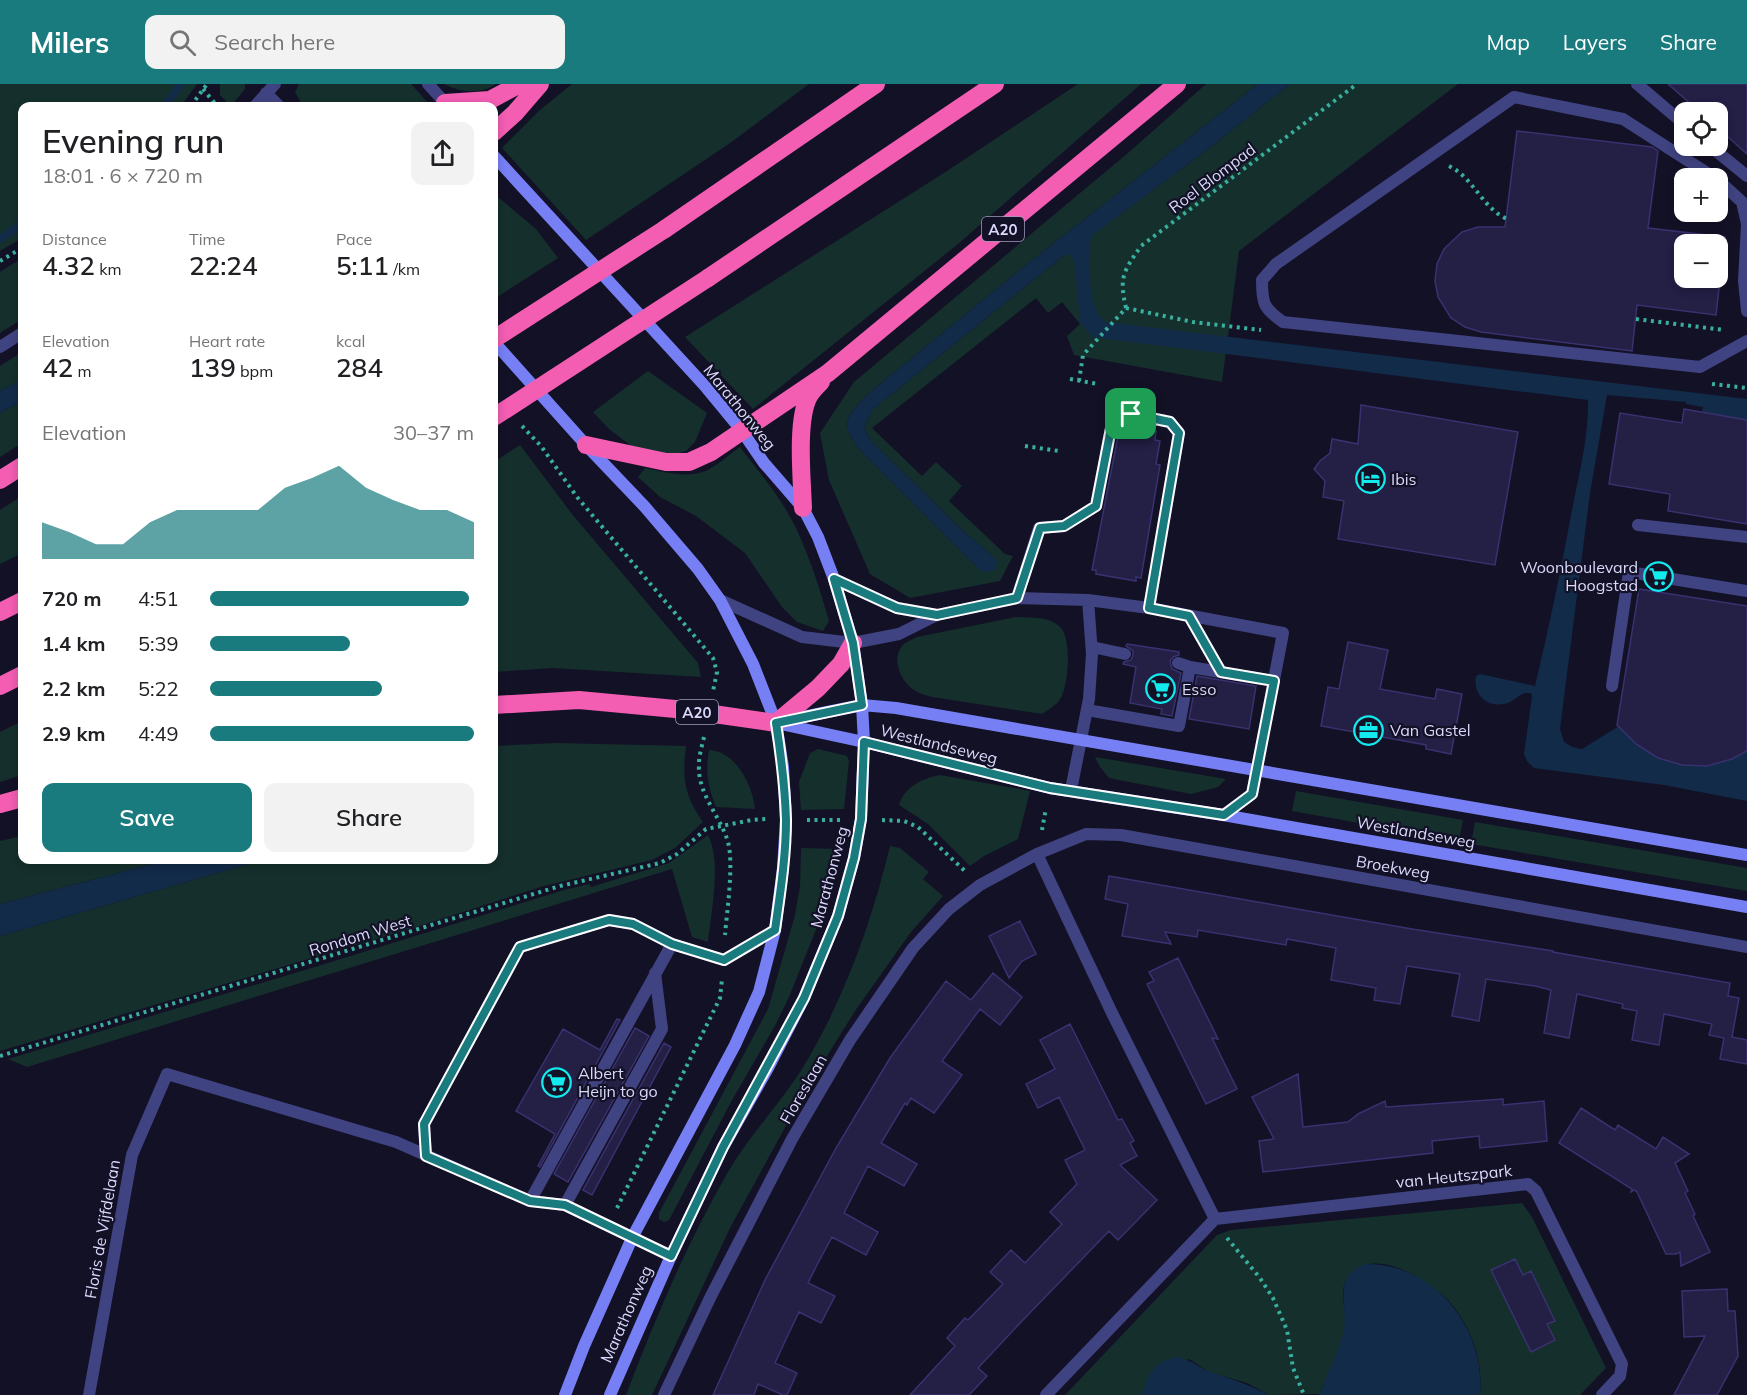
<!DOCTYPE html>
<meta charset="utf-8">
<style>
body{margin:0;font-family:Mulish,sans-serif;background:#f2f2f2;color:#202124;height:100vh;display:flex;flex-direction:column;font-size:22px;white-space:nowrap}
*{box-sizing:border-box;margin:0}
p{font-size:20px;color:#757577}
.icon{flex:none;width:33px;height:33px;fill:none;stroke:currentColor;stroke-width:2;stroke-linecap:round;stroke-linejoin:round}
.map{position:relative;flex:1;overflow:hidden}
.details{position:absolute;left:18px;top:18px;width:480px;height:762px;display:flex;flex-direction:column;background:#fff;border-radius:12px;box-shadow:0 3px 9px #0003}
.details>*{flex:none}
.fabs{position:absolute;left:1674px;top:18px;display:grid;gap:12px}
.fabs a{display:grid;place-items:center;width:54px;height:54px;border-radius:12px;background:#fff;box-shadow:0 3px 9px #0003;font-size:30px}
.pin{position:absolute;display:grid;place-items:center;width:51px;height:51px;color:#fff;margin:-26px;border-radius:12px;box-shadow:0 3px 9px #0006}
.round{display:grid;place-items:center;flex:none;width:63px;height:63px;border-radius:12px;background:#f2f2f2}
.headline{display:flex;align-items:center;justify-content:space-between;height:102px;padding:0 24px}
h1{font-size:33px;font-weight:600;line-height:45px}
.figures{display:grid;grid-template-columns:repeat(3,1fr);gap:9px;height:102px;padding:6px 24px}
.figures div{display:grid;align-content:center}
.figures b{font-size:26px;font-weight:600}
.figures small{font-size:16px;font-weight:400}
.figures p{font-size:16px}
.chart{height:168px;padding:12px 24px}
.chart p{display:flex;justify-content:space-between}
.chart svg{width:100%;height:108px;margin-top:6px;fill:#1a7b7f;opacity:.7}
.cta{display:flex;gap:12px;margin-top:auto;padding:12px 24px}
.cta a{flex:1;height:69px;border-radius:12px;background:#1a7b7f;color:#fff;font-size:24px;font-weight:600;line-height:69px;text-align:center}
.cta a+a{background:#f2f2f2;color:#202124}
ul{padding:0 24px;list-style:none;font-size:20px}
li{display:grid;grid-template-columns:96px 72px 1fr;align-items:center;height:45px}
li i{height:15px;border-radius:8px;background:#1a7b7f}
header{display:flex;align-items:center;gap:36px;box-sizing:border-box;height:84px;padding:0 30px;background:#1a7b7f;color:#fff}
header strong{font-size:28px}
nav{display:flex;gap:33px;margin-inline-start:auto;font-size:21px}
.search{width:420px;height:54px;background:#f2f2f2;display:flex;align-items:center;gap:15px;box-sizing:border-box;padding:0 21px;border-radius:12px;color:#757577;font-size:22px}
.map>svg:first-child{display:block}
.green{fill:#152f2c}
.water{fill:#122b49}
.lines{fill:none;stroke-linecap:round;stroke-linejoin:round}
.stream{stroke:#122b49;stroke-width:8}
.building{fill:#231f45;stroke:#393270;stroke-width:1.5;fill-rule:evenodd}
.path{stroke:#39b09f;stroke-width:4;stroke-dasharray:3 4.5;stroke-linecap:butt}
.service{stroke:#404381;stroke-width:12}
.minor{stroke:#404381;stroke-width:12}
.secondary{stroke:#777ff5;stroke-width:12}
.motorway{stroke:#f35db2;stroke-width:18}
.motorway-bridge{stroke:#f35db2;stroke-width:18}
.route-casing{stroke:#fff;stroke-width:12}
.route{stroke:#1a7b7f;stroke-width:8}
.labels{text-anchor:middle;dominant-baseline:central;stroke-width:4.5;stroke-linejoin:round;paint-order:stroke}
.shield{fill:#131126;stroke:#9e9dbc;stroke-width:1.5}
.shield-label{font-size:15px;font-weight:bold;fill:#dad9fc}
.street-label{font-size:16px;fill:#dad9fc;stroke:#131126}
.poi-label{font-size:16px;fill:#dad9fc;stroke:#131126;text-anchor:start}
</style>
<header>
<strong>Milers</strong>
<div class="search"><svg class="icon" aria-label="search" viewBox="0 0 24 24"><circle cx="10" cy="10" r="6"/><path d="M15 15l6 6"/></svg>Search here</div>
<nav><a>Map</a><a>Layers</a><a>Share</a></nav>
</header>
<div class="map">
<svg width="1747" height="1311" viewBox="0 0 1747 1311">
<rect width="100%" height="100%" fill="#131126"/>
<path class="green" d="M0 0H197L181 22H22V154L0 167Z
M220 0H245V5L231 22 220 11Z
M299 0H411L431 22H303L295 8Z
M444 0H496C481 10 461 9 444 0Z
M572 0H809L733 57 586 156 502 64 540 26Z
M1078 0H1141L958 160 753 325 685 253 947 87Z
M1206 0H1258L1031 177 869 309C846 334 838 337 861 367L981 487 993 472 964 448 870 356 864 343 872 326 1062 173 1199 72 1290 0H1458L1239 167 1222 298 1074 271 1067 252 1080 240 1062 218 1048 229 1036 214 872 344 922 392 936 378 962 402 949 417 1005 470 1013 472 1000 497 910 514 870 490 829 396 820 349 854 298 1128 69Z
M494 112 498 113 536 145 558 174 494 215Z
M22 174V235L0 249V188Z
M22 268V295L0 307V282Z
M648 287 707 329 695 358 686 367 673 371 634 364 609 345 593 328Z
M22 317V359L0 373V329Z
M520 361 572 430 698 579 701 593 553 584 494 588V378Z
M740 363C760 389 782 415 796 444 810 474 820 505 829 537L823 547 797 538 782 523 745 469 696 432 660 413 638 393 645 384C664 388 689 395 708 386 719 380 730 370 740 363Z
M22 412V469L0 480V426Z
M1016 533C1031 534 1049 532 1060 543 1072 554 1069 602 1060 615 1057 621 1048 626 1042 630L932 613C926 611 919 610 914 606 900 597 890 573 904 560 908 557 913 555 917 553Z
M22 637V691L0 698V648Z
M556 659 686 662C682 694 684 711 703 738L675 764 652 776 544 802 416 843 0 967V852L262 776H494V662Z
M818 665 847 672 849 677 844 725 801 726 799 698 810 669Z
M709 666C736 667 753 702 755 725L716 723C708 703 705 687 709 666Z
M1095 673 1226 695 1218 703 1191 710 1109 694 1100 683Z
M940 691 1030 707 1018 755 984 772 970 782 928 740 899 721C904 703 923 694 940 691Z
M1296 707 1463 736 1459 757 1292 727Z
M1475 738 1747 784V807L1471 760Z
M708 751C722 778 711 828 708 858L692 853 672 785 27 983 8 975 318 882 564 806 589 800 591 803 669 779Z
M22 752V776H168L0 820V757Z
M890 762 900 764 929 788 923 795 943 812 911 848 855 927 804 1009 730 1144 652 1311H626C655 1235 687 1159 728 1088 749 1052 779 1021 802 985 844 916 871 840 890 762Z
M801 764 839 765 819 838 789 913 776 940 731 1018 669 1136 664 1138 659 1135V1129L768 925 795 831 800 802Z
M1522 1119 1532 1133 1606 1284 1580 1311H1480C1482 1287 1478 1265 1467 1244 1462 1234 1454 1222 1446 1214 1425 1195 1373 1161 1349 1192 1337 1207 1347 1224 1345 1241 1343 1260 1327 1291 1320 1310L1269 1311 1247 1299 1209 1288 1189 1275 1146 1300 1142 1311H1065L1217 1151 1231 1146Z"/>
<path class="water" d="M1258 0H1290L1199 72 1095 149 1090 156C1091 178 1085 225 1106 238L1747 315V336L1702 328 1703 321 1702 323 1686 320V318L1607 311 1590 409 1560 645 1564 658 1572 663 1582 665 1619 642C1657 682 1696 695 1747 667V717L1664 701 1534 684 1527 677 1524 670 1532 613 1531 609H1525C1517 612 1512 619 1504 620 1485 623 1473 609 1476 592L1480 590 1535 602C1549 544 1561 485 1572 426 1579 390 1589 352 1588 316L1092 253 1080 238 1075 182 1073 174 1068 170 1062 173 872 326 864 343 870 356 964 448 993 472 997 477 995 485 989 488 981 487 861 367C838 337 846 334 869 309L1031 177Z
M22 295V317L0 329V307Z
M168 776H262L0 852V820Z
M1365 1180C1434 1179 1486 1244 1480 1311H1317L1320 1310C1327 1290 1338 1269 1343 1249 1350 1224 1330 1193 1365 1180Z
M1177 1273C1190 1275 1199 1284 1211 1288 1232 1295 1250 1301 1269 1311H1142C1149 1289 1153 1278 1177 1273Z"/>
<g class="lines">
<path class="stream" d="M165 22 181 0
M0 155 22 140"/>
</g>
<path class="building" d="M1668 0H1747V70L1718 44V28H1700Z
M1517 47 1652 63 1658 67 1648 144 1725 153 1716 231 1637 221 1632 267 1481 248 1465 243 1451 234 1438 213 1435 197 1437 180 1444 165 1462 148 1478 143H1505ZM1684 160H1718V194H1684Z
M1361 321 1518 348 1495 481 1338 455 1344 417 1323 413 1325 397 1314 385 1320 377 1330 369 1332 355 1358 360Z
M1684 325 1747 336V440L1668 427 1670 410 1609 400 1620 329 1682 339Z
M1128 343 1156 347 1155 356 1160 357 1156 380 1160 381 1141 494 1136 493V497L1096 490V486H1092L1118 352 1126 353Z
M1639 505 1747 522V667L1732 675 1707 682 1682 681 1658 674 1636 660 1617 641Z
M1348 558 1388 566 1380 605 1435 615 1437 605 1462 610 1451 670 1426 665V661L1321 642 1328 603 1339 605Z
M1127 560 1179 568V571L1173 573 1170 577 1172 585 1181 589 1172 632 1161 630 1162 625 1130 619 1136 583 1123 580 1124 578 1131 576 1133 571V567L1126 562Z
M1197 592 1256 602 1249 645 1189 635Z
M1109 792 1412 845 1553 867V868L1730 899 1728 912 1739 914 1732 953 1747 956V980L1720 975 1724 954 1709 951 1712 940 1664 930 1659 961 1632 956 1637 927 1622 924 1623 920 1577 910 1569 954 1544 949 1551 906 1535 902 1486 895 1479 937 1452 932 1460 890 1407 882 1400 920 1374 916 1376 904 1331 896 1336 864 1287 855 1286 861 1198 846 1197 853 1165 848 1171 860 1122 852 1128 820 1105 815Z
M1020 837 1036 870 1022 877 1009 894 989 852Z
M1178 874 1218 955 1212 954 1237 1005 1206 1020 1147 900 1154 897 1149 888Z
M993 889 1022 913 1000 941 980 925 942 977 962 991 934 1029 911 1014 907 1021 905 1019 881 1059 917 1080 904 1102 868 1082 844 1129 878 1148 866 1171 832 1153 818 1179 808 1199 835 1212 821 1239 799 1228 788 1251 775 1279 797 1289 787 1311H783L758 1300 754 1311H713L765 1196 836 1064 890 974 946 897 971 916Z
M617 935 620 936 540 1083 538 1082 555 1050 516 1027 563 945 600 966Z
M1070 940 1118 1036 1122 1035 1134 1057 1130 1059 1137 1072 1120 1081 1157 1116 1118 1156 1109 1147 1022 1237 978 1284 987 1292 969 1311H910L955 1262 947 1254 965 1234 968 1236 1003 1200 990 1188 1011 1166 1025 1179 1062 1140 1050 1128 1077 1100 1065 1076 1085 1066 1059 1013 1038 1024 1026 1000 1055 985 1040 956Z
M635 944 649 952 568 1098 554 1090Z
M664 959 671 963 592 1111 583 1106Z
M1298 990 1303 1043 1348 1038 1358 1030 1385 1017 1386 1023 1503 1015V1021L1544 1017 1547 1057 1480 1064 1479 1052 1432 1057 1433 1069 1263 1088 1259 1057 1274 1055 1252 1013Z
M1581 1024 1615 1046 1618 1041 1656 1065 1663 1053 1689 1070 1675 1079 1688 1107 1685 1109 1695 1130 1693 1132 1710 1168 1681 1182 1680 1168 1676 1170H1666L1637 1108 1634 1106 1631 1108 1632 1105 1559 1059Z
M1515 1175 1523 1191 1531 1187 1555 1237 1547 1240 1555 1256 1531 1268 1491 1186Z
M1727 1205 1728 1227H1735L1738 1272 1717 1311H1674L1705 1252 1684 1253 1682 1207Z"/>
<g class="lines">
<path class="path" d="M203 5 217 22
M191 22 207 0
M1449 82C1474 94 1482 124 1507 135
M0 177 22 164
M1126 224 1193 238 1261 246
M1636 235 1724 246
M1070 295 1098 300
M1079 297 1083 271 1126 224C1119 193 1123 188 1141 162L1357 0
M1712 300 1747 304
M522 342 541 362 577 413 713 574 717 588 713 607
M1025 362 1059 367
M704 653C702 662 699 671 699 680 697 710 720 731 728 758 734 781 727 826 725 851
M807 736H841
M882 736 904 737 918 743 966 788
M1042 746 1046 724
M0 972 560 802 660 779 677 770 706 745 752 736 766 735
M617 1124 720 914 722 895
M1227 1154 1260 1194 1273 1214 1287 1246 1293 1284 1304 1311"/>
<path class="service" d="M1637 0 1684 40
M1710 62 1747 92
M1715 94 1623 35 1514 13 1276 180 1262 196C1262 219 1263 224 1283 238L1700 283 1747 257
M1718 96 1742 118 1747 140 1744 197 1747 227
M1638 441 1747 453
M1017 514 1039 444 1064 442 1096 422 1112 339 1131 330 1170 338 1179 349 1149 524
M1189 532 1221 588
M1092 563 1125 570
M1178 579 1190 583 1274 597
M1612 602 1629 488 1747 507
M1087 626 1179 642 1190 583
M426 1072 424 1040 520 863 609 836 633 840 672 860 724 876 775 846
M530 1117 672 860
M565 1121 662 945 655 889
M89 1311 132 1071 167 990 396 1058 530 1117 565 1121 671 1172"/>
<path class="minor" d="M428 0 448 22
M266 9 279 22
M255 22 275 0
M0 263 22 249
M834 495 897 524 937 531
M720 516 802 553 853 559 899 550 937 531 1017 514 1088 516 1149 524 1283 549 1252 710 1223 731
M1071 706 1089 615 1092 570 1088 516
M1037 770 1112 929 1215 1135
M664 1311 710 1214 792 1055 850 956 913 864 949 825 980 801 1037 770 1086 750 1121 751 1747 863
M1046 1311 1215 1135 1528 1100 1536 1107 1622 1280 1620 1292 1602 1311"/>
<path class="secondary" d="M494 72 704 301 742 347 764 379 803 424 818 453 834 495 853 559 862 621 864 658 861 735 854 774 838 832 804 914 768 984 723 1063 671 1172 610 1311
M494 258 586 361 645 423 698 485 720 516 753 580 776 639 783 683 786 735 783 784 775 846 759 908 735 961 633 1152 584 1262 565 1311
M783 637 862 621 896 624 1747 771
M776 639 864 658 1050 704 1223 731 1747 823"/>
<path class="motorway" d="M445 19 490 16 520 0
M494 48 515 29 540 0
M665 145 876 0
M708 194 995 0
M586 361 666 378H689L711 368 828 289 1177 0
M0 396 22 382
M803 424C802 396 796 336 809 312 812 307 817 302 821 298
M0 528 22 517
M0 602 22 591
M494 621 579 616 686 626 776 639 818 604 841 580 853 559
M0 720 22 714"/>
<path class="motorway-bridge" d="M494 255 665 145
M494 333 708 194"/>
</g>
<g class="lines">
<defs>
<path id="route" d="M1131 330 1170 338 1179 349 1149 524 1189 532 1221 588 1274 597 1252 710 1224 731 1050 704 864 658 861 735 854 774 838 832 804 914 723 1063 671 1172 565 1121 530 1117 426 1072 424 1040 520 863 609 836 633 840 672 860 724 876 775 846C780 810 786 773 786 736 785 703 781 671 776 639L862 621 853 559 834 495 897 524 937 531 1017 514 1040 444 1064 442 1096 422 1112 339Z"/>
</defs>
<use href="#route" class="route-casing"/>
<use href="#route" class="route"/>
</g>
<defs>
<symbol id="hotel-ring" viewBox="-11 -11 22 22"><circle r="9.5" fill="#131126" stroke="#13eaee" stroke-width="1.5"/><path d="M-6-4.5h1.5V1H6V5H4.5V3h-9V5H-6ZM-4 0a1.8 1.8 0 1 1 3.6 0ZM.5 0V-2.5h3Q6-2.5 6 0Z" fill="#13eaee"/></symbol>
<symbol id="supermarket-ring" viewBox="-11 -11 22 22"><circle r="9.5" fill="#131126" stroke="#13eaee" stroke-width="1.5"/><path d="M-6-5.5h2.5l.6 2H6L4.5 2H-2.5L-4.4-4H-6ZM-1.5 3.2a1.3 1.3 0 1 0 .1 0ZM3 3.2a1.3 1.3 0 1 0 .1 0Z" fill="#13eaee"/></symbol>
<symbol id="office-ring" viewBox="-11 -11 22 22"><circle r="9.5" fill="#131126" stroke="#13eaee" stroke-width="1.5"/><path d="M-6-3h4V-5.5h4V-3h4V5H-6ZM-1-4.5V-3h2v-1.5ZM-6 0V1H6V0Z" fill="#13eaee"/></symbol>
</defs>
<g fill-rule="evenodd">
<use href="#hotel-ring" x="1354" y="378" width="33" height="33"/>
<use href="#supermarket-ring" x="1642" y="476" width="33" height="33"/>
<use href="#supermarket-ring" x="1144" y="588" width="33" height="33"/>
<use href="#office-ring" x="1352" y="630" width="33" height="33"/>
<use href="#supermarket-ring" x="540" y="982" width="33" height="33"/>
</g>
<g class="labels">
<g class="shield">
<rect x="982" y="133" width="42" height="24" rx="4.5"/>
<rect x="676" y="616" width="42" height="24" rx="4.5"/>
</g>
<g class="shield-label">
<text x="1003" y="145">A20</text>
<text x="697" y="628">A20</text>
</g>
<g class="street-label">
<text transform="translate(1212 94) rotate(-37)">Roel Blompad</text>
<text transform="translate(740 323) rotate(51)">Marathonweg</text>
<text transform="translate(939 660) rotate(14)">Westlandseweg</text>
<text transform="translate(1416 748) rotate(10)">Westlandseweg</text>
<text transform="translate(1393 783) rotate(10)">Broekweg</text>
<text transform="translate(829 793) rotate(-75)">Marathonweg</text>
<text transform="translate(360 851) rotate(-17)">Rondom West</text>
<text transform="translate(803 1005) rotate(-60)">Floreslaan</text>
<text transform="translate(1454 1092) rotate(-6)">van Heutszpark</text>
<text transform="translate(102 1145) rotate(-80)">Floris de Vijfdelaan</text>
<text transform="translate(626 1230) rotate(-66)">Marathonweg</text>
</g>
<g class="poi-label">
<text x="1391" y="395">Ibis</text>
<text x="1638" y="483" text-anchor="end">Woonboulevard<tspan x="1638" dy="18">Hoogstad</tspan></text>
<text x="1182" y="605">Esso</text>
<text x="1390" y="646">Van Gastel</text>
<text x="578" y="989">Albert<tspan x="578" dy="18">Heijn to go</tspan></text>
</g>
</g>
</svg>
<div class="fabs">
<a><svg class="icon" aria-label="locate" viewBox="0 0 24 24"><circle cx="12" cy="12" r="6"/><path d="M12 2v4M12 18v4M2 12h4M18 12h4"/></svg></a>
<a>+</a>
<a>−</a>
</div>
<div class="pin" style="left:1131px;top:330px;background:#1e9e55"><svg class="icon" aria-label="arrive" viewBox="0 0 24 24"><path d="M6 21V4h12l-3 4 3 4H6"/></svg></div>
<section class="details">
<div class="headline"><div><h1>Evening run</h1><p>18:01 · 6 × 720 m</p></div><a class="round"><svg class="icon" aria-label="share" viewBox="0 0 24 24"><path d="M12 15V3M7 8l5-5 5 5M5 13v7h14v-7"/></svg></a></div>
<div class="figures">
<div><p>Distance</p><b>4.32<small> km</small></b></div>
<div><p>Time</p><b>22:24</b></div>
<div><p>Pace</p><b>5:11<small> /km</small></b></div>
</div>
<div class="figures">
<div><p>Elevation</p><b>42<small> m</small></b></div>
<div><p>Heart rate</p><b>139<small> bpm</small></b></div>
<div><p>kcal</p><b>284</b></div>
</div>
<div class="chart"><p><span>Elevation</span>30–37 m</p>
<svg viewBox="0 0 160 44" preserveAspectRatio="none"><path d="M0 44V29L10 33L20 38L30 38L40 29L50 24L60 24L70 24L80 24L90 15L100 11L110 6L120 15L130 20L140 24L150 24L160 29V44z"/></svg>
</div>
<ul>
<li><b>720 m</b>4:51<i style="width:98%"></i></li>
<li><b>1.4 km</b>5:39<i style="width:53%"></i></li>
<li><b>2.2 km</b>5:22<i style="width:65%"></i></li>
<li><b>2.9 km</b>4:49<i style="width:100%"></i></li>
</ul>
<div class="cta"><a>Save</a><a>Share</a></div>
</section>
</div>
